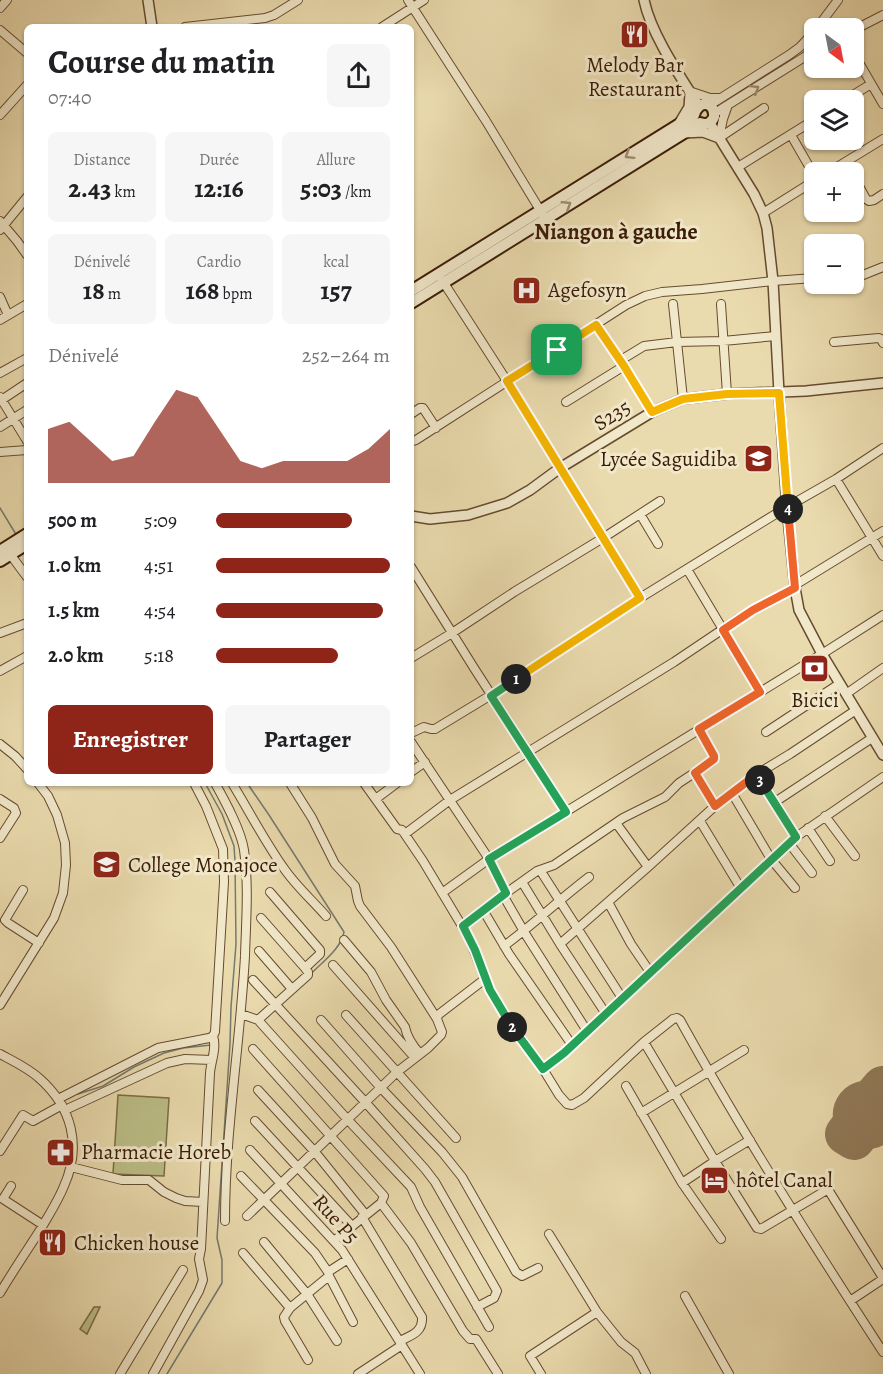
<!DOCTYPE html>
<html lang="fr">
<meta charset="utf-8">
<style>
body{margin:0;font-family:Alegreya,serif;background:#f6f6f6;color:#202124;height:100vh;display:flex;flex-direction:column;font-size:22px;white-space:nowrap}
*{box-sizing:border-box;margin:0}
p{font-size:20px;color:#757577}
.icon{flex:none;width:33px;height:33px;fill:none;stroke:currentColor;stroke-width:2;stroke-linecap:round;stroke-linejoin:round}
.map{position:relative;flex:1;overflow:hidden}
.side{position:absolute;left:24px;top:24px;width:390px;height:762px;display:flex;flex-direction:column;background:#fff;border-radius:9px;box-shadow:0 2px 4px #0004}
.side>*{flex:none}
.needle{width:39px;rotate:148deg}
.buttons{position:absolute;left:804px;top:18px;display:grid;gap:12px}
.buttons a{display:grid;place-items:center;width:60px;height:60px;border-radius:9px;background:#fff;box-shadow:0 2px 4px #0004;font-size:30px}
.pin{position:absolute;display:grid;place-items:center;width:51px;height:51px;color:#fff;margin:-26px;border-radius:12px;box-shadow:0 3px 9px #0006}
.km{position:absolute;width:30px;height:30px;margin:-15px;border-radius:50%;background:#222;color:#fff;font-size:16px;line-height:30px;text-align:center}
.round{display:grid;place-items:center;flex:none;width:63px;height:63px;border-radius:9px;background:#f6f6f6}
.head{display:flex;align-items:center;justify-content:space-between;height:102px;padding:0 24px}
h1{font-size:33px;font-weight:700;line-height:45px}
.figures{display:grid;grid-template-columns:repeat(3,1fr);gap:9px;height:102px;padding:6px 24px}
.figures div{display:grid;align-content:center;border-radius:9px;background:#f6f6f6;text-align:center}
.figures b{font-size:26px;font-weight:700}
.figures small{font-size:16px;font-weight:400}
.figures p{font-size:16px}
.chart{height:168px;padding:12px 24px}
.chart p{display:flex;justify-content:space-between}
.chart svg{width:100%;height:108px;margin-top:6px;fill:#8f2418;opacity:.7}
.action{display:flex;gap:12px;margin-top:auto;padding:12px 24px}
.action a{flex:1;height:69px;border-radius:9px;background:#8f2418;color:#fff;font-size:24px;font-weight:700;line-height:69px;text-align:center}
.action a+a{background:#f6f6f6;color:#202124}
ul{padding:0 24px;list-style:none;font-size:20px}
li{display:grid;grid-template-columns:96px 72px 1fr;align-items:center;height:45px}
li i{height:15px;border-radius:8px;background:#8f2418}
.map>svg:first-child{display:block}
.green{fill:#bcbe87;stroke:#7b6c46;stroke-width:1.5}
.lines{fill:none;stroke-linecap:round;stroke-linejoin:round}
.stream{stroke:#757970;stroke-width:1.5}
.runway{stroke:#927b5a;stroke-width:42}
.minor-casing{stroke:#664b30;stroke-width:10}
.tertiary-casing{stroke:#664b30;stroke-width:12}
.secondary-casing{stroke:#3a1b06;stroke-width:14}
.minor{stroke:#f1e8ca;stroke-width:8}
.tertiary{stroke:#f1e8ca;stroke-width:9}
.secondary{stroke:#f1e8ca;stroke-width:10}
.oneway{stroke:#9f8c72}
.split-1-casing{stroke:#fff;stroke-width:12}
.split-2-casing{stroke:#fff;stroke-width:12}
.split-3-casing{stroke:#fff;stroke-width:12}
.split-4-casing{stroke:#fff;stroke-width:12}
.split-5-casing{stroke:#fff;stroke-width:12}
.split-1{stroke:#f5b400;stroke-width:8}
.split-2{stroke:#22a559;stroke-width:8}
.split-3{stroke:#22a559;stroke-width:8}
.split-4{stroke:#f0652b;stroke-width:8}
.split-5{stroke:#f5b400;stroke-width:8}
.labels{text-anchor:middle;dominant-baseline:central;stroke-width:6;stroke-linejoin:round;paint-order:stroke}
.poi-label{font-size:21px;fill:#3a1b06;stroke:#f1e8ca;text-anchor:start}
.street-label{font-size:21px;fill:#3a1b06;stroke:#f1e8ca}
.neighbourhood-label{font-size:22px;font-weight:bold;fill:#3a1b06;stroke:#f1e8ca}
</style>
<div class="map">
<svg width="883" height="1374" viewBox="0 0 883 1374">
<rect width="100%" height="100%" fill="#eadbae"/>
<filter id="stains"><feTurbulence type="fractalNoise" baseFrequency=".00333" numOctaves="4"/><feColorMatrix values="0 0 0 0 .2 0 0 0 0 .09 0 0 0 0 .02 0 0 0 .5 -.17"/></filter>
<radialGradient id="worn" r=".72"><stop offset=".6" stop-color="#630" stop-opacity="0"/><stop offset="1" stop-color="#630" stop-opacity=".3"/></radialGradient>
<path class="green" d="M118 1095 169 1098 164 1176 113 1174Z
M94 1307H100L87 1334 80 1329Z"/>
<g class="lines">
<path class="stream" d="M0 508 17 536
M247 783 269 815 344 932C341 949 322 962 311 974
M78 1094 103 1086 134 1067 164 1053 183 1048 211 1045
M167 1374 222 1283V1260L217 1238 230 1044 231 1007 236 944 235 861 234 846 222 814 205 783"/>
<path class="runway" d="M883 1087 871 1101C858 1101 851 1109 855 1122L846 1134 854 1139 863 1128C876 1130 883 1120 879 1107L883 1102"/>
<defs>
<path id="minor" d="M408 0 486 121 543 215
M0 8 7 0
M185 27 265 18 274 15 298 0
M382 27 424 0
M817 28 838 0
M0 30 27 53
M854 30 883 15
M854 54 883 104
M689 91 710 98H720
M845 100 871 84
M710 105 789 55 800 47 814 32
M715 113 814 51
M0 115 27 85
M791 135 814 175
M719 138 764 108
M719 138 723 119 728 105
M738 167 814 120
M829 172 883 139
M854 177 866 199 869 201 874 200 883 194
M763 213 814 181
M0 221 17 241 27 255
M0 230 27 197
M854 276 863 275 883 267
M442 280 507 381 603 538 660 501
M0 297 8 315
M673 304 683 399
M721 304 727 394
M0 320 27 304
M596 325 624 366 652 412
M834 342 879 338 881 339 883 343
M621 360 644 346 677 342 723 341 776 336
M0 373 27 358
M0 397 27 441
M0 401 27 383
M566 402 624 366
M411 414 420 408H423L436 428
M0 427 27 410
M411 439 413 441 416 440 626 305 645 296 662 292 702 289 773 281 814 278
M0 452 27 450
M836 479 883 556
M640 514 658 544
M10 554 27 577
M411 567 474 668 566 811
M687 569 760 692
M795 585 883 531
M0 633 27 623
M411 658 452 633 514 592 603 538 640 598
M0 671 27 656
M846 694 883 668
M766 732 839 684
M411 733 424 727 431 729H435L491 695 640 598 787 507 836 479 883 448
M411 742 489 859 506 893
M0 744 15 756 27 769
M411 772 425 762
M695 773 715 806
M757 774 775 802
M215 783C225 801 241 830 244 850 249 885 246 921 245 956 240 1045 225 1132 225 1221
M232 783C249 811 264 840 283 867 295 885 311 899 326 916
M290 783 312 818 335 864 355 886 358 901 360 906 391 947 437 1019
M364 783 397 829 402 830 423 861 468 936 490 990 507 1018 543 1069 559 1095 567 1104 572 1105 584 1098 644 1042 673 1019 677 1018 680 1020C743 1134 812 1243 883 1352
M732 793 771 859 795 888
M377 798 397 783
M0 799 14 808 16 813 0 838
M825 816 855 856
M700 821 740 887
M616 823 648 867
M808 828 830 861
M405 834 450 800 674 662 738 619 795 588
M796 837 775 802 872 738
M789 843 812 873
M540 870 622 998
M522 882 560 944 606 1014
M23 890 5 920 8 923 39 943
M270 892 320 950V954L305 968
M442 893 489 859 822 654 883 615
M503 895 526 935 587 1031
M608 902 631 944 650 972
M483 910 509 954 572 1045
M463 926 506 893 537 871 554 865 623 818 665 797 679 783 711 762 714 759V755L699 729
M344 940 371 972 386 1000 405 1027C407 1038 413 1046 420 1054
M560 944 648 867 715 806 757 774 790 754 856 710
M504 946C534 924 560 899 589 877
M259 951 292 989
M333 965 415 1058
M253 980 366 1103 425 1169 435 1182 497 1291 494 1298 477 1307
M0 1005 54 918 63 893 66 865 65 843 57 815 48 796 38 783
M241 1014 258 1020 308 975V972L305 968 261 918
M346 1015 456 1138
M258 1020 348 1120 411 1187 420 1207 489 1327
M321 1020 381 1088 442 1152 462 1177 516 1272 522 1276 538 1268
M644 1042 715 1161 757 1228 761 1229 825 1191H829L883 1278
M253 1049 384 1196 381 1203 335 1240
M0 1054C13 1061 28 1068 39 1078 72 1107 82 1146 64 1186 58 1201 50 1213 42 1227 28 1249 13 1271 0 1293
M543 1069 564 1053 796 837 883 777
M626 1086 682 1183 721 1239
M258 1090 315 1152 365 1214
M58 1099 158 1048 209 1038 213 1036 215 1032 224 882 223 849 206 806 194 783
M65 1110 167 1063 185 1059 212 1060
M641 1113 744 1050
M255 1121 352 1226
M250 1150 342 1250 420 1374
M0 1151 23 1115 33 1121 62 1105
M71 1167 122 1180H149L164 1192 176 1198 185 1201 203 1202
M241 1176 315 1253 328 1272
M682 1183 715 1161 750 1140
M11 1186 3 1199 43 1225
M381 1203 411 1243 463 1331 470 1339H476L498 1374
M247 1216 397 1072 428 1048 441 1035 442 1032 437 1019 438 1015 485 979
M362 1217 422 1317C423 1332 412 1335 400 1341
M549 1234 597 1312 621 1342 635 1353 646 1374
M264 1242 307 1294 337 1341
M243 1253 290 1308
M329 1276 353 1322
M685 1296 729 1374
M850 1301 883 1279
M308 1360 285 1321 284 1317 290 1308 329 1276 328 1272 348 1259
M120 1374 183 1270
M153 1374 199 1291 203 1280 199 1259 201 1249 210 1073C211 1061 217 1048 213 1036
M358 1374 402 1345
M541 1374 530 1356 597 1312"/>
<path id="tertiary" d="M148 0 152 27
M644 0C651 34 680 76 699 106
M680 122 689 107 690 94
M710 123 754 194 763 213 767 228 773 281 779 393 787 507 795 588 799 610 822 654 883 755
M684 133 703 132 719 138
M411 516 430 519 468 515 507 503 530 490 560 468 652 412 683 399 727 394 806 391 883 383"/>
<path id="secondary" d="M411 291 694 115C698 99 715 101 714 117 711 124 706 125 700 123L411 303
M0 551 27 534
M0 561 27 544"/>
</defs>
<use href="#minor" class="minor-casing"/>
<use href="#tertiary" class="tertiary-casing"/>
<use href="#secondary" class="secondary-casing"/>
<use href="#minor" class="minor"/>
<use href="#tertiary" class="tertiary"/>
<use href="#secondary" class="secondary"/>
</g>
<defs><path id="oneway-chevron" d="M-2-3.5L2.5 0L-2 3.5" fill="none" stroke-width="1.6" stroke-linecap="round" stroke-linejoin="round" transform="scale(1.5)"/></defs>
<g class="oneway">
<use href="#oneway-chevron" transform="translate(755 89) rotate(-32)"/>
<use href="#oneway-chevron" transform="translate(629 155) rotate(148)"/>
<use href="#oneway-chevron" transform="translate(567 205) rotate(-32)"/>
</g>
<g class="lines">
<defs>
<path id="split-1" d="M516 679 640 598 507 381 557 350"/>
<path id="split-2" d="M512 1027 490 990 475 950 463 926 506 893 489 859 566 812 491 696 516 679"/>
<path id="split-3" d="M512 1027 543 1069 564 1053 796 837 760 780"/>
<path id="split-4" d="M760 780 757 774 715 806 695 773 714 759V756L699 729 760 692 723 630 753 610 795 588 788 509"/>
<path id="split-5" d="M557 350 596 325 624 366 652 412 683 399 727 394 779 393 788 509"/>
</defs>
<use href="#split-1" class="split-1-casing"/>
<use href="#split-2" class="split-2-casing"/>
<use href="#split-3" class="split-3-casing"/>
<use href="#split-4" class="split-4-casing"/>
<use href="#split-5" class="split-5-casing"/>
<use href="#split-1" class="split-1"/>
<use href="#split-2" class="split-2"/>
<use href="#split-3" class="split-3"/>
<use href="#split-4" class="split-4"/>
<use href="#split-5" class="split-5"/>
</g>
<defs>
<symbol id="restaurant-square" viewBox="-11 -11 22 22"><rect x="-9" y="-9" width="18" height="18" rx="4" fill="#8f2418" stroke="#f1e8ca"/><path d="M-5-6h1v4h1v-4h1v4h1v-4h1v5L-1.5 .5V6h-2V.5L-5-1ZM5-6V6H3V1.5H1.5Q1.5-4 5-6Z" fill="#fff"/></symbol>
<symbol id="hospital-square" viewBox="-11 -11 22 22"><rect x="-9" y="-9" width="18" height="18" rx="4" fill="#8f2418" stroke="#f1e8ca"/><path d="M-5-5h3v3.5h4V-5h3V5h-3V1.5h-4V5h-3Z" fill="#fff"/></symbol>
<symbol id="school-square" viewBox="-11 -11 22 22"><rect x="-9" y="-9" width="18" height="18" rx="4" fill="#8f2418" stroke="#f1e8ca"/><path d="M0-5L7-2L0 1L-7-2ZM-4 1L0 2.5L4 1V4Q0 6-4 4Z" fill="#fff"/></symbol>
<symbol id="bank-square" viewBox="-11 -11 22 22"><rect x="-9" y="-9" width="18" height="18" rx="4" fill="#8f2418" stroke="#f1e8ca"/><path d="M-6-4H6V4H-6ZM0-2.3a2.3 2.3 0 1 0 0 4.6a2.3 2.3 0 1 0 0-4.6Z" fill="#fff"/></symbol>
<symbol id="university-square" viewBox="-11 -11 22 22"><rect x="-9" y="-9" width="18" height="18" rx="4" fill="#8f2418" stroke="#f1e8ca"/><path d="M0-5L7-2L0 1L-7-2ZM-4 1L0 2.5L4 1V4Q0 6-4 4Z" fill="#fff"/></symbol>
<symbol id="pharmacy-square" viewBox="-11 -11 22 22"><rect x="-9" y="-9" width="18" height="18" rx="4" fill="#8f2418" stroke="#f1e8ca"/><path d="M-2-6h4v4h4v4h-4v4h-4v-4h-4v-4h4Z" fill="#fff"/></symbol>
<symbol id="hotel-square" viewBox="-11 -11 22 22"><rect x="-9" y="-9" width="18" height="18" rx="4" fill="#8f2418" stroke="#f1e8ca"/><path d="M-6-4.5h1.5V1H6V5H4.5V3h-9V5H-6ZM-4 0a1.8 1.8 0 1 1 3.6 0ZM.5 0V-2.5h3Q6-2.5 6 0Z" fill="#fff"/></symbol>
</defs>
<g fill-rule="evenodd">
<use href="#restaurant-square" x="618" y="18" width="33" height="33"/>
<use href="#hospital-square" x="510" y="274" width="33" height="33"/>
<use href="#school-square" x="742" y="442" width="33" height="33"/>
<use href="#bank-square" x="798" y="652" width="33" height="33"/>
<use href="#university-square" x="90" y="848" width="33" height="33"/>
<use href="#pharmacy-square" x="44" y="1136" width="33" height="33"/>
<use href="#hotel-square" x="698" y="1164" width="33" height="33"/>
<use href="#restaurant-square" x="36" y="1226" width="33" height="33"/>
</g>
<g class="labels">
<g class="poi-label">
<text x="635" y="65" text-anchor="middle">Melody Bar<tspan x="635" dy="24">Restaurant</tspan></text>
<text x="548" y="290">Agefosyn</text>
<text x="737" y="459" text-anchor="end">Lycée Saguidiba</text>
<text x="815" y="700" text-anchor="middle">Bicici</text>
<text x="128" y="865">College Monajoce</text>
<text x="81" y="1152">Pharmacie Horeb</text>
<text x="736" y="1180">hôtel Canal</text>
<text x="74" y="1243">Chicken house</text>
</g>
<g class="street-label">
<text transform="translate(612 415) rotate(-32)">S235</text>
<text transform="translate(336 1219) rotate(49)">Rue P5</text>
</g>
<g class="neighbourhood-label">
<text x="616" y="232">Niangon à gauche</text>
</g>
</g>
<rect width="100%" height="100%" filter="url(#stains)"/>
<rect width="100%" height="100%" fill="url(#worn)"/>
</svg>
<div class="buttons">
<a><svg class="needle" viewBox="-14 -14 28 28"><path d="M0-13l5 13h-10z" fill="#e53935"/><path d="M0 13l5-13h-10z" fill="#757577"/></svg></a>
<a><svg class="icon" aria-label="layers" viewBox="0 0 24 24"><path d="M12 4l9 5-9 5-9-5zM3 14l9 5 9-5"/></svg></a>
<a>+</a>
<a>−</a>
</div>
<div class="pin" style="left:557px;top:350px;background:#1e9e55"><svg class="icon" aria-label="arrive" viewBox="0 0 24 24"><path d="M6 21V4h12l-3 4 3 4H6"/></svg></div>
<b class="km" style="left:516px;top:679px">1</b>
<b class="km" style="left:512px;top:1027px">2</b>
<b class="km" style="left:760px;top:780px">3</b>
<b class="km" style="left:788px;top:509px">4</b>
<section class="side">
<div class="head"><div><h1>Course du matin</h1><p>07:40</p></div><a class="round"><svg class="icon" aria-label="share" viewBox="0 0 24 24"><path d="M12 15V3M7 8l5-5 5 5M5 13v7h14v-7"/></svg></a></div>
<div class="figures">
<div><p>Distance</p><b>2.43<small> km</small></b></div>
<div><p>Durée</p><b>12:16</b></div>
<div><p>Allure</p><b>5:03<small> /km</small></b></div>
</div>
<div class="figures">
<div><p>Dénivelé</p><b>18<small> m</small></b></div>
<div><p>Cardio</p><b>168<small> bpm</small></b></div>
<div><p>kcal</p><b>157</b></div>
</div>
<div class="chart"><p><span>Dénivelé</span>252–264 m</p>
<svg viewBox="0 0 160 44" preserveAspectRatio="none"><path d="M0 44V22L10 19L20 27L30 35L40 33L50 19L60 6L70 9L80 22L90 35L100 38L110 35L120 35L130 35L140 35L150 30L160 22V44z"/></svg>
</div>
<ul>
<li><b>500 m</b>5:09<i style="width:78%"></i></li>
<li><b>1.0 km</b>4:51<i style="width:100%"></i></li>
<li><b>1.5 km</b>4:54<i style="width:96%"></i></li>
<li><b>2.0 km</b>5:18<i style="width:70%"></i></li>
</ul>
<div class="action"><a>Enregistrer</a><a>Partager</a></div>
</section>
</div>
